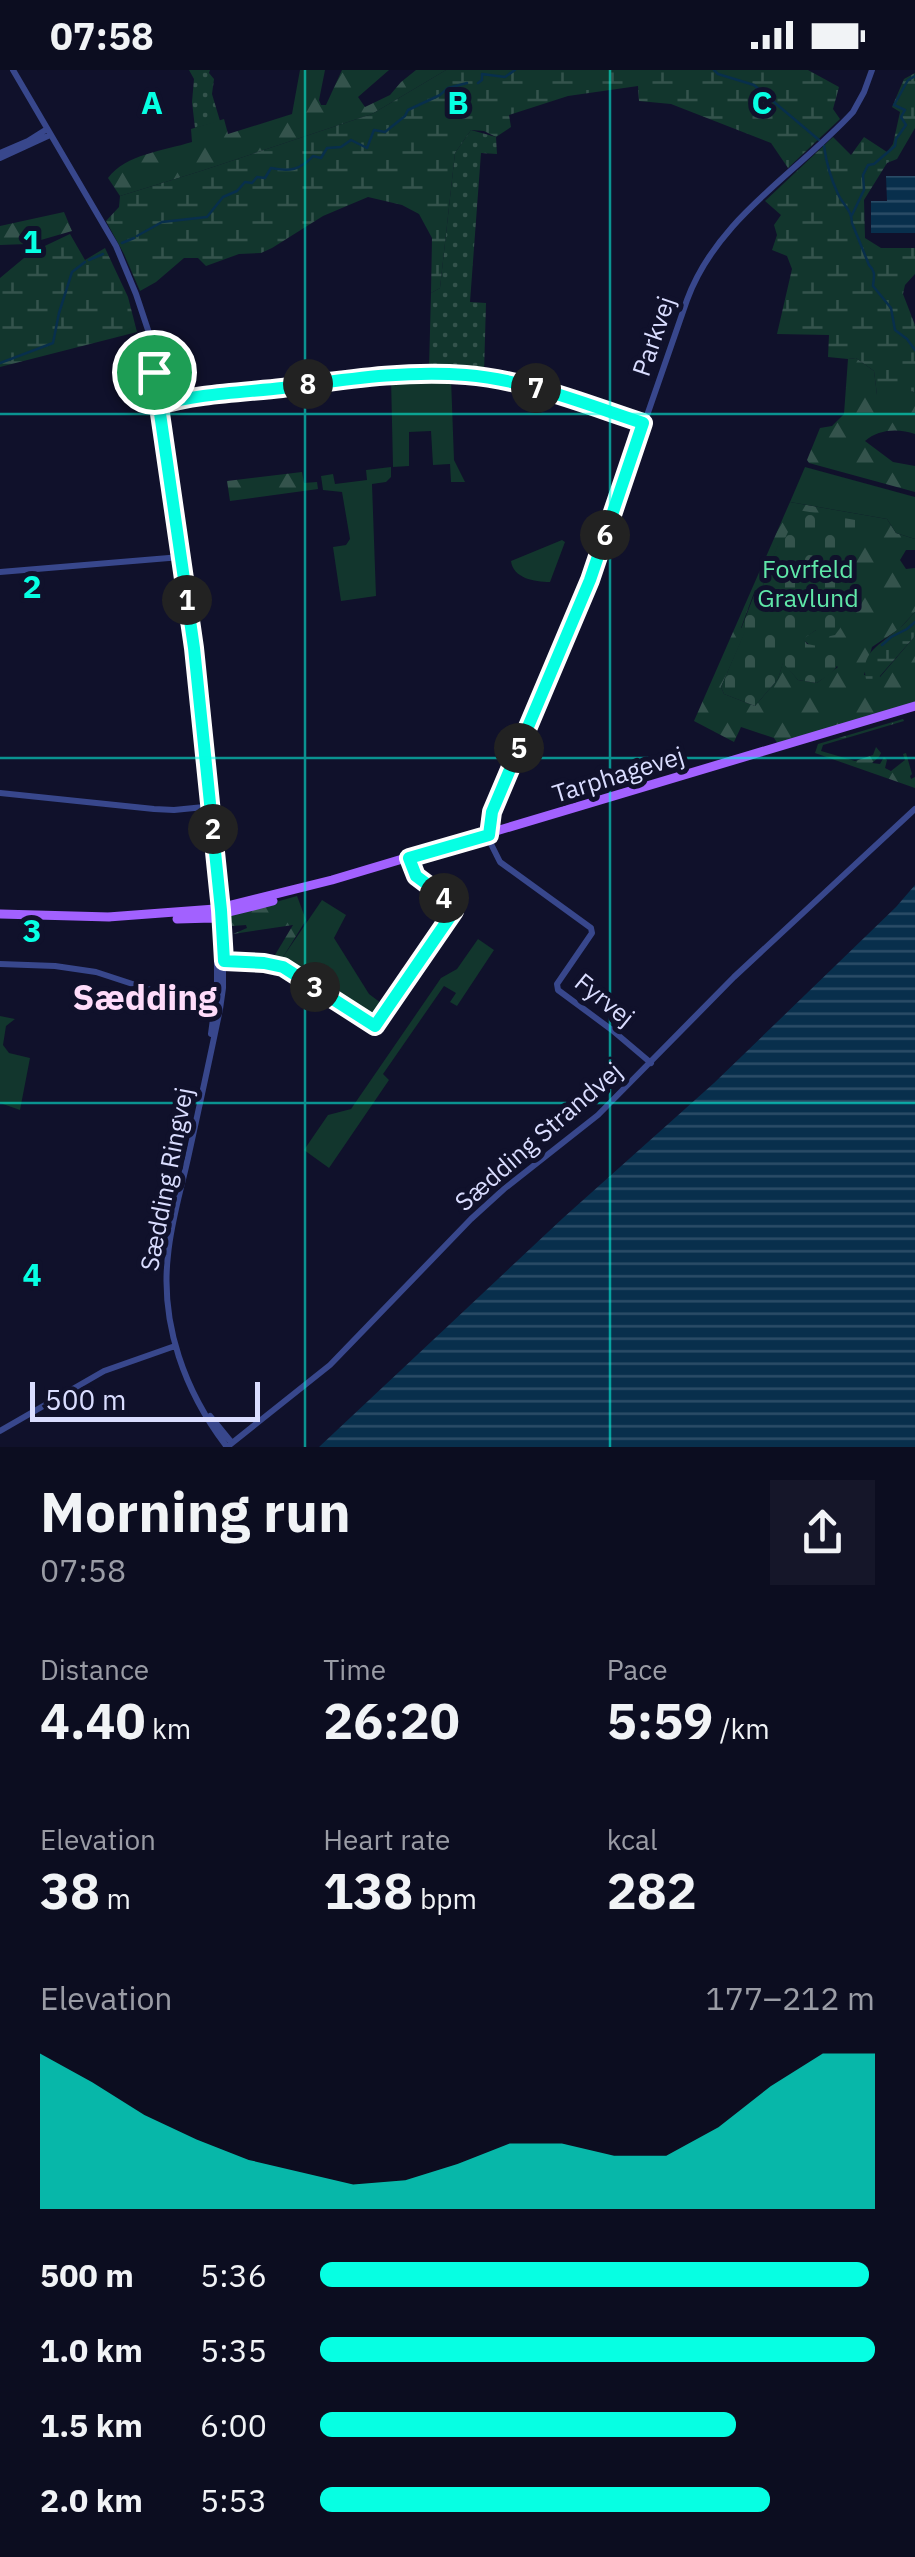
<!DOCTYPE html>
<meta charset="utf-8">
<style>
body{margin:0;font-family:"IBM Plex Sans",sans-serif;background:#151629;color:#f1f3f6;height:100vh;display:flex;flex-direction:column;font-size:38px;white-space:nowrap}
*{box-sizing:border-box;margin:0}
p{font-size:32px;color:#9a9ca5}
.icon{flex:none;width:55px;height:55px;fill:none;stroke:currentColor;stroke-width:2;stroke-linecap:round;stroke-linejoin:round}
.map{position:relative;height:1377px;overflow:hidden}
.panel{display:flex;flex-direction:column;background:#0c0d20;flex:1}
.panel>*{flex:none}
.scale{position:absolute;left:30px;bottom:25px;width:230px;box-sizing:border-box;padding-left:10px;border:5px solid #daddff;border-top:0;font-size:28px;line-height:35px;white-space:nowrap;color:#daddff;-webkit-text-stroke:8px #10112b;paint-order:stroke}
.pin{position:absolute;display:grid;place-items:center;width:85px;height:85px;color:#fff;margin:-42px;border:5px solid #fff;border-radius:50%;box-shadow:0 2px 10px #0007}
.km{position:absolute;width:50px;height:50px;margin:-25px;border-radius:50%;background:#222;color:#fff;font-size:28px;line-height:50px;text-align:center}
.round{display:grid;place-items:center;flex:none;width:105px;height:105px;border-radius:0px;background:#151629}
.head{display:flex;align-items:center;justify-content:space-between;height:170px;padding:0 40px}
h1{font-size:55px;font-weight:700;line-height:75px}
.metrics{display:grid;grid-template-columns:repeat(3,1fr);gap:15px;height:170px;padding:10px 40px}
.metrics div{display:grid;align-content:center}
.metrics b{font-size:50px;font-weight:700}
.metrics small{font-size:28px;font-weight:400}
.metrics p{font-size:28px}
.chart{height:280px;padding:20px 40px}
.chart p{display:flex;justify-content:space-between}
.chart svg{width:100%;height:180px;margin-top:10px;fill:#06ffe3;opacity:.7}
ul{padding:0 40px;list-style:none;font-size:32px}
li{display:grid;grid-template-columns:160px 120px 1fr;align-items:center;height:75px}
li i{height:25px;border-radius:12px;background:#06ffe3}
.status{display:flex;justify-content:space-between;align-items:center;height:70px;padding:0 50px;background:#0c0d20;direction:ltr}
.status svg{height:28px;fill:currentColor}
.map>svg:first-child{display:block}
.grass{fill:url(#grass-dots)}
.forest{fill:url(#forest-firs);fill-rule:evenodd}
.wetland{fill:url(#wetland-marsh)}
.cemetery{fill:url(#cemetery-stones)}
.green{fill:#12362d}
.water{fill:url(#water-rules)}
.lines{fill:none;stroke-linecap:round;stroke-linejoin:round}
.stream{stroke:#082f4c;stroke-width:2.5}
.minor{stroke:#38478c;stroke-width:6}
.major{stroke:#a261ff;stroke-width:9}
.route-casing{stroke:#fff;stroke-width:20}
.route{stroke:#06ffe3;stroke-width:12}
.grid{fill:none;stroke:#06ffe3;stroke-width:2.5;stroke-opacity:0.55}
.labels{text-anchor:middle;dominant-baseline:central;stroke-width:10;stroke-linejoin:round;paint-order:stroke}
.street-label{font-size:25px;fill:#daddff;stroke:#10112b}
.park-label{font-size:25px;fill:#5fe6a8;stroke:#10112b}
.district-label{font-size:35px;font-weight:bold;fill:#ffdcfa;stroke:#10112b}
.grid-label{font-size:32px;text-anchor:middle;font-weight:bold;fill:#06ffe3;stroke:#10112b;stroke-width:10;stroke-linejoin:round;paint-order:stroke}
</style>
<div class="status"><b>07:58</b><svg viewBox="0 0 49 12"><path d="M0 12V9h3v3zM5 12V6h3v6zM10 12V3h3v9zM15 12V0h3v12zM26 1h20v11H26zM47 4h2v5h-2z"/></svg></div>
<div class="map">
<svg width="915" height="1377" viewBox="0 0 915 1377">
<defs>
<pattern id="grass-dots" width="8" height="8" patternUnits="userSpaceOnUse" patternTransform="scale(2.5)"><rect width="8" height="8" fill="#12362d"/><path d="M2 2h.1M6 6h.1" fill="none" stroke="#34534c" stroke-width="1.8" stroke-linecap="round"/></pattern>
<pattern id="forest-firs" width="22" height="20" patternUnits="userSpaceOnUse" patternTransform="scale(2.5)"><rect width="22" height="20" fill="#12362d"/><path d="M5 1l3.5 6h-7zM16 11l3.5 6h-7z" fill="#34534c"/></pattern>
<pattern id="wetland-marsh" width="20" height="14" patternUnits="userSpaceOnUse" patternTransform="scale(2.5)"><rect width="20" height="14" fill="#12362d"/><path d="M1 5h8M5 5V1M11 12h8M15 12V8" fill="none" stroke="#34534c"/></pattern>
<pattern id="cemetery-stones" width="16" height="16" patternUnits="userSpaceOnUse" patternTransform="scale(2.5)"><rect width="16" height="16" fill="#12362d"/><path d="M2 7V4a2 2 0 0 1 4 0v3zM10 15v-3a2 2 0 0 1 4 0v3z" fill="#34534c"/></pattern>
<pattern id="water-rules" width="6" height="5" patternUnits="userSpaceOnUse" patternTransform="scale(2.5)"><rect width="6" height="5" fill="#082f4c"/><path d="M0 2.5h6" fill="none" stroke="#2b4d67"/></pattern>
</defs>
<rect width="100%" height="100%" fill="#10112b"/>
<path class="grass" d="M189 0H210L209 3 214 9 212 24 220 51 195 58 192 32 194 9Z
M471 60 496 67 497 84 481 83 470 232 486 233 484 303 429 299 431 223 440 218 455 83Z"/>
<path class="forest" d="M300 0H325L319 30 321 35H326L342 0H389L358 27 365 37 390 25 401 12 416 0H446L372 44 201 101 120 126 108 108C126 84 163 81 192 72L191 59 224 49 228 64 292 44Z
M64 142 72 161 27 174 0 175V156Z
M856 288 874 301 877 325 912 321 915 323V364C899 358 878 359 865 371L893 392 915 396V422L809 393 807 390 820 358 832 356 844 344 848 289Z
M302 402 304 413 317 412 318 419 230 431 227 411Z
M790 432 887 449 896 463 915 469V480H906L900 490 906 499 915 498V542L899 559 872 577 864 605 880 607 915 566V632L778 674 774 668 741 657 734 672 694 651ZM782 475 816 560 802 569 838 597 817 613 798 610 783 592 778 609 755 636 724 624 721 617 746 560 741 558 755 520 762 522 765 506 778 476Z
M903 649 904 651 823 675 821 681 855 691 873 685 876 677 881 683 879 687 872 693 880 694 884 687 887 690 885 698 891 701 905 690 903 684 906 683 912 704 910 706 911 709 915 707V718L815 683 818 674Z
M297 826 306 850 283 887 370 947 404 903 401 899 408 896 412 899 375 951 372 952 295 900 272 890 293 855 233 864 247 858 246 855 232 856 227 866 230 845Z"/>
<path class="wetland" d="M446 0H808L839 17 833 39 840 49 788 98 771 73 671 34 639 31 638 16 568 26 509 45 511 57 496 67 484 61 471 60 455 83 440 218 431 223 432 168 419 144 402 135 368 127 323 146 272 178 261 183 239 184 206 196 198 188H184L156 212 140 221 124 184 106 151 119 137 120 126 201 101 372 44Z
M915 3V58L897 89 887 93 864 130 865 168 881 178H915V204L905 215 903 224 915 255V323L912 321C900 328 889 327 877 325L874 301 856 288 848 289 828 287 829 265 777 264 792 199 787 186 772 180 777 165 774 155 781 145 765 131 833 67 851 85 864 67 887 82 893 74 900 42 892 37 904 9Z
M70 164 85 190 105 178 128 227 137 262 0 297V208L30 183Z
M915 542V566L880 606 878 615 869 620C857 585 873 580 897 560 904 555 909 548 915 542Z"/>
<path class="cemetery" d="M798 440 861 451 847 538 838 544 841 557 835 565 826 567 816 560 803 569 807 574 838 580C841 600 832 602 817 613L798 610 783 593 778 609 755 636 724 624 721 617 745 561 741 559 756 520 762 521 765 506 778 475H782Z"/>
<path class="green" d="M419 307 451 308 454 390 465 412H451L450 394 433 395 431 361 409 362V396L393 397 391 308Z
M391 397V407L386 412 372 414 376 526 341 531 333 477 346 475 350 469 342 422 323 420 321 406 333 404 335 414 367 410 366 400Z
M805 397 915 427V469L896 463 887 449 790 432Z
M562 470 565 472 550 512C534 512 513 508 511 491Z
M322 830 346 845 334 868 369 924 381 933 370 947 283 887Z
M478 869 494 880 457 936 450 932 456 923 444 916 383 1004 389 1010 329 1098 304 1080 328 1045 351 1039 441 908 457 899Z
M0 946 15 949 6 956 3 975 9 983 30 988 20 1040 0 1033Z"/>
<path class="water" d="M886 106H915V163H871V131H887Z
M915 815V1377H319L563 1148 714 1013 896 837Z"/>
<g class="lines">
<path class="stream" d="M714 0 718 4 754 15 819 70
M478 13 482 10V4L505 7 515 0
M824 76C826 91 831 109 838 124 843 135 852 140 852 153L869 195C876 202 874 206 873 216L891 238 895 260 907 269 915 280
M852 145 864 120 863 105 868 95 874 94 895 76 896 69 906 55 901 47 905 40 894 35 908 10 915 6
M137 166 162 152 207 147 223 127 237 121 245 112 252 113 257 107 265 108 271 98C290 102 300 100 313 86L321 88 327 78 341 77 351 70 367 78 374 60 385 62 405 46 408 40 440 25 448 18 467 13
M122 173 134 168
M89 190 103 184
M0 293 53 273 59 243 72 202 85 192
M882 575 891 567 907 559 915 552"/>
<path class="minor" d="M13 0 116 176 136 224 149 263 194 578 221 841
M0 83 28 71 47 59
M0 88 50 65
M161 331 168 333 375 306 441 303 476 306 525 315 643 353
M0 502 181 487
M202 678 201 704 215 840
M0 723 154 739 174 740 204 737
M223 868V918L220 939C210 988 199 1038 188 1088 181 1120 171 1152 168 1185 160 1254 185 1322 227 1377
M218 891 264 893 283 897 375 956 455 839C439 816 419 821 409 788
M0 894 55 896 96 902 218 942
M211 964 217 919V857
M651 993 612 960 558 920 557 914 592 863 591 858 500 792 490 772 489 752 590 510 687 230C717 148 796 104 853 42L864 22 872 0
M210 1346 232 1373
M0 1361 104 1301 175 1276
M227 1377 330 1295 471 1149 504 1119 598 1045 734 907 915 739"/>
<path class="major" d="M225 843 273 831
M0 844 110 847
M108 847 215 839 332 810 915 636
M219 847 223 868
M177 849 213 848 216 850"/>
</g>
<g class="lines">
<defs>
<path id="route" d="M154 302 161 335C193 324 248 322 282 318 344 310 404 300 466 305 527 310 585 334 643 353L590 510 492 742 489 765 409 788 416 806 452 833 454 841 375 956 283 897 264 893 224 891 221 840 194 578Z"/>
</defs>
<use href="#route" class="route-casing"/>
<use href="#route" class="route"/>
</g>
<path class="grid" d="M305 0V1377M610 0V1377M0 344H915M0 688H915M0 1033H915"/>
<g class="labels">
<g class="street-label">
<text transform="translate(653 266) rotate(-71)">Parkvej</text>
<text transform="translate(618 704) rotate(-17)">Tarphagevej</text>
<text transform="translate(605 929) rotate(39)">Fyrvej</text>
<text transform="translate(538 1066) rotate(-41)">Sædding Strandvej</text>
<text transform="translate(166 1109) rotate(-79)">Sædding Ringvej</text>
</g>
<g class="park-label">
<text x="808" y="498">Fovrfeld<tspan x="808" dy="29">Gravlund</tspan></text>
</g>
<g class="district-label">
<text x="145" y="927">Sædding</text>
</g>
</g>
<g class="grid-label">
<text x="152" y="44">A</text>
<text x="458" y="44">B</text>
<text x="762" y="44">C</text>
<text x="32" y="183">1</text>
<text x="32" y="528">2</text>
<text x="32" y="872">3</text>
<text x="32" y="1216">4</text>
</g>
</svg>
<div class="scale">500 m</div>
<div class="pin" style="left:154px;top:302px;background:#1e9e55"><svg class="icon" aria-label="arrive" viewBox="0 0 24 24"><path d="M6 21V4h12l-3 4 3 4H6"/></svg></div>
<b class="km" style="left:187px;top:530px">1</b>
<b class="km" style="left:213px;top:759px">2</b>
<b class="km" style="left:315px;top:917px">3</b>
<b class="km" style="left:444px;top:828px">4</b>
<b class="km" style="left:519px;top:678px">5</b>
<b class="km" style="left:605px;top:465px">6</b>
<b class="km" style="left:536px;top:318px">7</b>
<b class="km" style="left:308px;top:314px">8</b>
</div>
<section class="panel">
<div class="head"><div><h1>Morning run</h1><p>07:58</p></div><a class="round"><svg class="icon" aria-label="share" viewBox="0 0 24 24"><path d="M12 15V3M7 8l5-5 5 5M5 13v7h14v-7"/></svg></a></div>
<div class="metrics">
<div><p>Distance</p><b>4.40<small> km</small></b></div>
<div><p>Time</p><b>26:20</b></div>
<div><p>Pace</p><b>5:59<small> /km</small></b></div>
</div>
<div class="metrics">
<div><p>Elevation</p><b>38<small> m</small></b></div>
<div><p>Heart rate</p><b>138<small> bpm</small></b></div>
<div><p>kcal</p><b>282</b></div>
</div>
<div class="chart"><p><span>Elevation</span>177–212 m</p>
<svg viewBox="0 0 160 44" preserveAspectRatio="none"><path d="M0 44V6L10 13L20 21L30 27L40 32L50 35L60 38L70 37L80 33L90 28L100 28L110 31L120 31L130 24L140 14L150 6L160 6V44z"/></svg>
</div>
<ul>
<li><b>500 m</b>5:36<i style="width:99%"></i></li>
<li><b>1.0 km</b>5:35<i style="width:100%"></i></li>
<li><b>1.5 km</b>6:00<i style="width:75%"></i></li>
<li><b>2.0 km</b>5:53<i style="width:81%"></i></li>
</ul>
</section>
